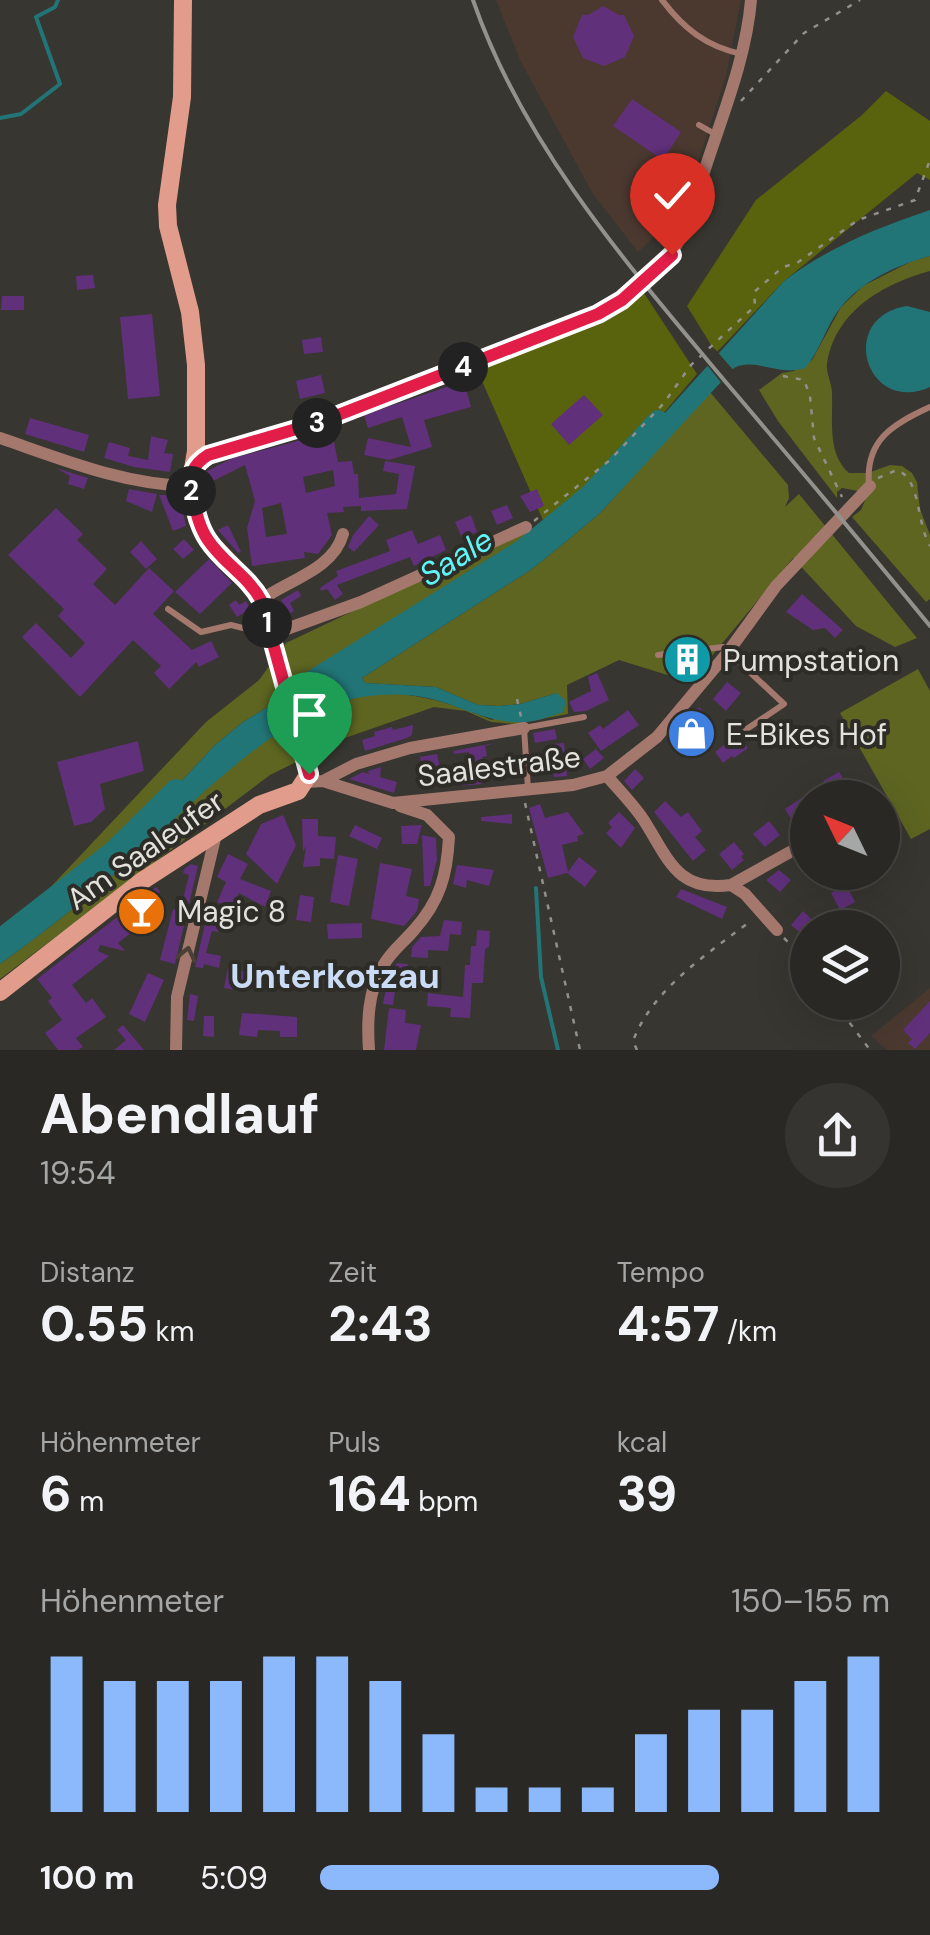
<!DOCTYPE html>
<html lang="de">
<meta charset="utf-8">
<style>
body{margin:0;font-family:"DM Sans",sans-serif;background:#363431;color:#f1f3f6;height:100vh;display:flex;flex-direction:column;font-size:38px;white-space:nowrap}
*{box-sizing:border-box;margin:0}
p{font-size:32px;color:#a5a6a6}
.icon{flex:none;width:55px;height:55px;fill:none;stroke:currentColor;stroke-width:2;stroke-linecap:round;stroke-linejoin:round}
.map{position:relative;height:1050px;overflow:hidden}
.panel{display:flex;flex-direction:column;background:#2a2824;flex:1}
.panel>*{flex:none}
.needle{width:65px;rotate:313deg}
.tools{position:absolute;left:790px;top:780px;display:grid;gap:20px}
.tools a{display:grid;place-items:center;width:110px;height:110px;border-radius:50%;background:#2a2824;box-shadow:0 10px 40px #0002,0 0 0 2px #464441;font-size:50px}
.pin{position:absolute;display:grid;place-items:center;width:85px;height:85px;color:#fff;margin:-102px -42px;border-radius:50% 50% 50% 0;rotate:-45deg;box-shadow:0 0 10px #0007}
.pin .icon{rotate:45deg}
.km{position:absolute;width:50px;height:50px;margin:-25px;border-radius:50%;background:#222;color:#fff;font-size:28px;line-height:50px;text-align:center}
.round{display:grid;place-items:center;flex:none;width:105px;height:105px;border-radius:52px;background:#363431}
.headline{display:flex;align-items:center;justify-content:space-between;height:170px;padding:0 40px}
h1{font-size:55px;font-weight:700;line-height:75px}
.metrics{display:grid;grid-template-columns:repeat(3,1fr);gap:15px;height:170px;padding:10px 40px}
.metrics div{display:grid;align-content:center}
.metrics b{font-size:50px;font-weight:700}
.metrics small{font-size:28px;font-weight:400}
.metrics p{font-size:28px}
.chart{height:280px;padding:20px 40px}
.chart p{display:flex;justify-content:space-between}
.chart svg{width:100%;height:180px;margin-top:10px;stroke:#8bb9fc;stroke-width:6}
ul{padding:0 40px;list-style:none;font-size:32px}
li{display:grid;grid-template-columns:160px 120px 1fr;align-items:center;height:75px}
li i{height:25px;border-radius:12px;background:#8bb9fc}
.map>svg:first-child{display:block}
.industrial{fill:#4b3930}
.green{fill:#5d6521}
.forest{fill:#59620d}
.water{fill:#227577}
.pier{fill:#383630}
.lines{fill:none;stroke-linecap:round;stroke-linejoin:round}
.stream{stroke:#227577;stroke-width:4}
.river{stroke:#227577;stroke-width:20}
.building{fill:#60307b;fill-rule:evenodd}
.path{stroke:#92908b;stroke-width:2.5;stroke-dasharray:5 8;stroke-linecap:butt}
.lane{stroke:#a4786d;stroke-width:6}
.street{stroke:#a4786d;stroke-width:12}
.secondary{stroke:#e19c8b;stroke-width:18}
.rail{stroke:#93918c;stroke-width:4}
.street-bridge{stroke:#a4786d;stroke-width:12}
.oneway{stroke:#4c3f38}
.route-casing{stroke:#fff;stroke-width:20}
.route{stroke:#e11d48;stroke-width:12}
.labels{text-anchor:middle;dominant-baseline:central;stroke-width:8;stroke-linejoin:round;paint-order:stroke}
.poi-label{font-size:30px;fill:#e3e2dd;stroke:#2e2c26;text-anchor:start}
.street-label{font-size:30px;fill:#e3e2dd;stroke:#2e2c26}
.water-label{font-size:32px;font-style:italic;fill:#5ff6fa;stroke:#2e2c26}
.quarter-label{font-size:35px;font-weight:bold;fill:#cadbf5;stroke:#2e2c26}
</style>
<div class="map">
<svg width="930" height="1050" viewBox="0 0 930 1050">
<rect width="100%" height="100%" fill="#383630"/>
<path class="industrial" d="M496 0H741L726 76 695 171 660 231 638 252 593 194 520 60Z
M930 988V1050H887L871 1036Z"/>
<path class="green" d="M930 256V271C883 284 835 311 827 364 826 374 832 383 832 394 833 420 827 454 849 473H868L890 465 902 466 912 473 917 482 920 509 930 535V599L926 602 852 517 861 510 866 498 858 491 842 488 837 492V498L778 421 759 390 782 373 794 371 812 360 841 307 863 286 912 261Z
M710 392 788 485 789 498 785 507 799 494 917 638 895 647 856 626 793 558 690 682 619 660 567 685 568 714 515 724 491 722 466 711 434 707 342 739 270 775 0 979V964C43 933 85 900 125 864 194 804 260 725 351 699 399 685 447 702 492 720L557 693 520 704 499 706 478 705 436 687 365 683 362 678 532 569 563 544 600 513Z
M626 457C591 495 555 529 513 559L243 722 215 745 116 852 0 945V928L46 892 206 722 259 680 286 643 425 577 545 525Z
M918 669 930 691V829L911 839 840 713Z"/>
<path class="forest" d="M886 91 930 121V180L917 173 784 281 716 353 687 306 756 200 862 115Z
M642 290 697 374 626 457 545 525 475 365Z"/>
<path class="water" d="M930 210V256C899 264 862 281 841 307 826 325 821 350 805 368 778 377 756 357 734 368L600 513 563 544 532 569 362 678 365 683 436 687 478 705 499 706 520 704 557 693 566 701 563 712C546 718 530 724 512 722 486 720 463 708 439 701 413 693 383 693 356 698 273 715 187 810 125 865 85 900 43 933 0 964V946L116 852 215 745 243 722 513 559 548 534 588 498 784 281C829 247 877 228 930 210Z
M907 306 930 312V387C866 416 836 317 907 306Z"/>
<path class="pier" d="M714 348 736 373 723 385 703 360Z"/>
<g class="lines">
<path class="stream" d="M0 118 21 114 60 84 36 17 55 7 58 0
M536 888 541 977 558 1050"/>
<path class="river" d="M282 699 523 549 590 494 658 420
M0 939 113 851 176 789"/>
</g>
<path class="building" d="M603 6 619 15H624L634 36 625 57 604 66 583 58 573 37 582 15H588Z
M632 99 681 132 663 160 613 126Z
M93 275 95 288 77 290 76 276Z
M2 296H24V310H1Z
M152 314 160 396 128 399 120 317Z
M321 337 323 352 304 354 302 340Z
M321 375 325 393 300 399 296 381Z
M464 381 471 407 424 420 432 447 389 460 364 455 368 438 411 447 402 417 368 428 364 415Z
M584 395 603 415 569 445 551 424Z
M30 418 89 435 84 452 25 434Z
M332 432 338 462 352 461 354 474H358L359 498 396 494 399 474 383 471 385 461 415 466 407 509 361 511V506L343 507 344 512 327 513 332 535 318 554 304 552 305 558 252 566 247 528 255 501 245 465 213 481 216 488 206 493 203 486 205 472 233 458ZM333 470 335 486 306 493 303 477ZM281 503 287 534 266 537 262 508Z
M151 436 168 440 164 453 173 454 170 472 134 467 104 458 109 442 130 448 128 456 148 460Z
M56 468 88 478 84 489 68 484 70 476Z
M129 489 157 494 152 512 126 501Z
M537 489 544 506 530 512 520 496Z
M159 495H176L180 499 186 526 173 531Z
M507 505 513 518 497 525 491 511Z
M56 508 83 534 77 540 107 569 93 584 115 605 149 568 174 591 153 614 192 650 211 641 219 657 199 667 196 662 169 689 154 673 161 666 133 640 80 697 22 637 36 623 71 658 85 643 58 616 64 609 8 555Z
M471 515 477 532 462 538 455 522Z
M369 516 379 525 354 552 348 547 353 535Z
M228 525 241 552 238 553 218 530Z
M412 530 418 544 440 535 446 550 414 566 410 557 337 585 343 594 335 600 327 589 321 591 320 588 338 576 336 571 390 551 386 540Z
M184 539 194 550 183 559 173 549Z
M141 541 157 559 146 569 130 552Z
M209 559 232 583 200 614 175 592Z
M298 590 301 596 290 603 294 611 285 617 279 608 284 604 281 600Z
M802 594 843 630 835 638 825 628 813 630 786 612Z
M236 600 239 605 246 601 250 609 237 617 229 605Z
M597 673 609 700 586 711 574 712 569 702 591 691 588 677Z
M727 682 741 693 726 711 713 699Z
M699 707 708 716 701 724 698 721 706 728 689 746 686 743 683 746 677 739 696 719 692 716Z
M628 710 639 725 601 751 588 733 600 725 603 729Z
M413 725 412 735 407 738 365 751 362 740 375 736 374 732 392 727 393 730Z
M555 729 557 739 535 743 533 733Z
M742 740 748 748 734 758 732 756 723 763 715 752 725 744 729 749Z
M138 741 144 771 100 784 105 809 91 822 74 826 57 762Z
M495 743 485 746 487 756 482 757 485 778 481 779 482 784 458 786 456 775 471 774 469 752 454 754 453 751Z
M564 743 567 776 554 777 551 744Z
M596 749 604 758 590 769 583 759Z
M437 754 441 771 423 775 420 757Z
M381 767 380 777 397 782 394 793 349 779 363 772 369 774 368 771Z
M635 769 644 778 632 790 624 781Z
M839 772 848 786 832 796 823 781Z
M803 797 808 803V814L794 823 785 809Z
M665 801 681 817 688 812 702 831 695 837 706 850 693 861 654 812Z
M540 804 545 818 568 812 584 834 577 836 578 841 562 845 568 872 579 857 597 871 585 887 567 873 548 878 529 808Z
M619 812 635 828 621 848 606 833 612 827 608 823Z
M512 814V824L481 821V817Z
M283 815 296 845 277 884 246 854 261 824Z
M302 819H318V836L336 837 334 859 320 858V866L303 867 306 846 303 852Z
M769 821 780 835 765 847 753 834Z
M355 825 382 838 377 849 349 836Z
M422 825 417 844H402L401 826Z
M422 835 436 838 437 860 430 886H424Z
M734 842 744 854 741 857 744 860 732 870 719 854Z
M228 854 248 864 240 879 271 891 265 907 239 893 232 909 217 902 226 882 217 877Z
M338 855 358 859 349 906 330 902Z
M380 863 412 869 406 896 419 899 417 911 404 926 371 919Z
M191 864 198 866 175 964 160 960 173 909 180 911 189 875 183 873 184 869Z
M457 865 494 870 489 886 467 880 466 888 453 884Z
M779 870 791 880 780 892 766 880Z
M846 885 855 902 840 910 831 893Z
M156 887 160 892 155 896 164 907 118 943 125 951 100 945 98 951 109 956 72 985 86 1003 92 998 106 1017 76 1038 83 1047 78 1050H58L45 1033 62 1020 48 1001 52 998 37 979Z
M681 889 727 907 722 919 676 897Z
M300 895 314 897 311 922 296 920Z
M210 903 207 921 221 924 218 932 212 931 206 953 221 956 219 968 204 964 203 968 195 967Z
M803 911 816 923 808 928V939L791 925Z
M444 920 462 922 461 935 450 934 448 951 428 950V958L411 957 412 947 421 937 440 936Z
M362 923V938L328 939 327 924Z
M477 930 490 931 489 947 485 949 483 983H472L470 1018 450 1017 451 1008 427 1006 428 993 463 997 465 965H470L471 946H476Z
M397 963 408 964 405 985 396 984 393 1005 383 1004 388 978Z
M228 968 246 972 242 991 224 988Z
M148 973 164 980 145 1022 129 1014Z
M190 994 198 996 194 1021 187 1020Z
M930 1001V1033L915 1049 908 1043 912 1039 903 1030Z
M389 1008 406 1010 405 1023 421 1025 416 1050H384Z
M242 1013 297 1017V1037H280V1031L258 1030 257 1037 239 1035Z
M204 1016H214V1037L203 1036Z
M123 1025 144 1050H114L126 1040 117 1030Z"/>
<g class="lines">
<path class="path" d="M741 101 804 33 860 0
M783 376 804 380 810 396 814 438 842 497
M878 478 897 470C921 479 916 522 930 546
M534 521 610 460 664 403 691 365 755 306 754 292 783 267 797 263 858 220 915 200 930 160
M517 699 521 717
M525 803 580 1050
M784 938 808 962
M834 1002 870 1050
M637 1050 633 1041C653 988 709 953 752 920"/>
<path class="lane" d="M662 0C684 29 706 46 741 54
M699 125 715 134
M869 485C865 440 893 424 930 407
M168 609 201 632 231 625 267 634
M658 655 723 647 784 704 732 739
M528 789 524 728 584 717"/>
<path class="street" d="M665 264C684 238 693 202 704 172 722 116 746 59 751 0
M0 438C61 459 124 485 190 486
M193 468 208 455 319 422 598 314 622 300
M261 600C288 580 333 570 343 534
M270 635 361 602 526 527
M607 776C619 790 633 804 643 819 668 857 676 893 731 885L808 842
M323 781 356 764 410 748 524 728
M306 782 323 781 393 803 573 785 607 776 657 737 728 652 776 586 870 486
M731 885 745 894 777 930
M176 1050 177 997 216 834
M369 1050C367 1021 368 991 383 966 391 951 403 943 414 930 440 901 447 875 449 837L427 815 400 806"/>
<path class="secondary" d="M0 992 142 881 259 805 298 791 309 774 261 600 248 582 207 539 197 519 190 486 196 451V365L190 312 168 226 167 205 182 97 183 0"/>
<path class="rail" d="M473 0C523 145 627 264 724 380 793 461 862 543 930 626"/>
<path class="street-bridge" d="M622 300 665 264"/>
</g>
<defs><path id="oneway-chevron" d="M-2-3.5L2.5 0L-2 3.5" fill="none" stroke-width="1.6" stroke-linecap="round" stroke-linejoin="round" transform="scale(2.5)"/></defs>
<use class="oneway" href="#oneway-chevron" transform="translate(187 954) rotate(-77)"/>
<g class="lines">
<defs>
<path id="route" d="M309 774 261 600C248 576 223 563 208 540 199 527 196 511 192 495 188 477 192 465 208 455L320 422 598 314 622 300 672 255"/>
</defs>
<use href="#route" class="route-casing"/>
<use href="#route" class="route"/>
</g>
<defs>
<symbol id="building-disc" viewBox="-11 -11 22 22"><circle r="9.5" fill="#0f9aa8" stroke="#2e2c26"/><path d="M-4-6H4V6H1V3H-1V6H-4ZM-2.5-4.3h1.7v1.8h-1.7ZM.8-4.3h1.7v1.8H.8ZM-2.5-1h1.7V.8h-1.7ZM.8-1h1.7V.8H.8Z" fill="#fff"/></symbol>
<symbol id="shop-disc" viewBox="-11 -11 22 22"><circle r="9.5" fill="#3f7fe0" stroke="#2e2c26"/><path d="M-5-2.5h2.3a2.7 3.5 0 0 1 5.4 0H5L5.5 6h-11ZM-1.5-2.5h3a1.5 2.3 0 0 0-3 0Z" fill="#fff"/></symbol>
<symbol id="bar-disc" viewBox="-11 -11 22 22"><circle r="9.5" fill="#e8710a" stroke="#2e2c26"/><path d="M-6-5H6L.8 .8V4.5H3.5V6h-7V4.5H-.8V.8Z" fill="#fff"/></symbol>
</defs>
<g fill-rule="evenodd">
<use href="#building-disc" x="660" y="632" width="55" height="55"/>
<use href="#shop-disc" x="664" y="706" width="55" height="55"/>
<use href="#bar-disc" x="114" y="884" width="55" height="55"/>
</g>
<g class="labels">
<g class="poi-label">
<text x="723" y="660">Pumpstation</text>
<text x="726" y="734">E-Bikes Hof</text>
<text x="177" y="911">Magic 8</text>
</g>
<g class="street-label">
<text transform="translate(499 766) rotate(-7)">Saalestraße</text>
<text transform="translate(145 850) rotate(-35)">Am Saaleufer</text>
</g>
<g class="water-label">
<text transform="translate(456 557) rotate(-32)">Saale</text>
</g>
<g class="quarter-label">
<text x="335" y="976">Unterkotzau</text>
</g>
</g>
</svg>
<div class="tools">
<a><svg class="needle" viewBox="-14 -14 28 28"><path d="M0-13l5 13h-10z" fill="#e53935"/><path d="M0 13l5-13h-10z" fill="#a5a6a6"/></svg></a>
<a><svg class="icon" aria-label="layers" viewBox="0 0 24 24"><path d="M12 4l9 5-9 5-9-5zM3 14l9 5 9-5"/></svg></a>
</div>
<div class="pin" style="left:309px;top:774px;background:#1e9e55"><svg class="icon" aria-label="arrive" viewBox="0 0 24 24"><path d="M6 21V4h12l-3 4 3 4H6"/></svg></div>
<div class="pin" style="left:672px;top:255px;background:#d93025"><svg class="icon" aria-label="check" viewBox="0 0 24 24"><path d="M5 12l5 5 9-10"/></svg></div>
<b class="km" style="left:267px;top:623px">1</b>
<b class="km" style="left:191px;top:491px">2</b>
<b class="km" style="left:317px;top:423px">3</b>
<b class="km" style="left:463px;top:367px">4</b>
</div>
<section class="panel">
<div class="headline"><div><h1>Abendlauf</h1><p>19:54</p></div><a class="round"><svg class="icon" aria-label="share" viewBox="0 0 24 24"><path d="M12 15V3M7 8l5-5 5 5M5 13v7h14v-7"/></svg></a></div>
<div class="metrics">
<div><p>Distanz</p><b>0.55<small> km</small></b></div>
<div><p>Zeit</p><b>2:43</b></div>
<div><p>Tempo</p><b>4:57<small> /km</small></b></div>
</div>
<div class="metrics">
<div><p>Höhenmeter</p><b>6<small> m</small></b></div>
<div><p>Puls</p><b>164<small> bpm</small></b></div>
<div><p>kcal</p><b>39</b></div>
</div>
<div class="chart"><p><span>Höhenmeter</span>150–155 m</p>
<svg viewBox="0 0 160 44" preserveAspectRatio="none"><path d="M5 44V6M15 44V12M25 44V12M35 44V12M45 44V6M55 44V6M65 44V12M75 44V25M85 44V38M95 44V38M105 44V38M115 44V25M125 44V19M135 44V19M145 44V12M155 44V6"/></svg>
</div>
<ul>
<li><b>100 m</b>5:09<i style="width:70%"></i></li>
</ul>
</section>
